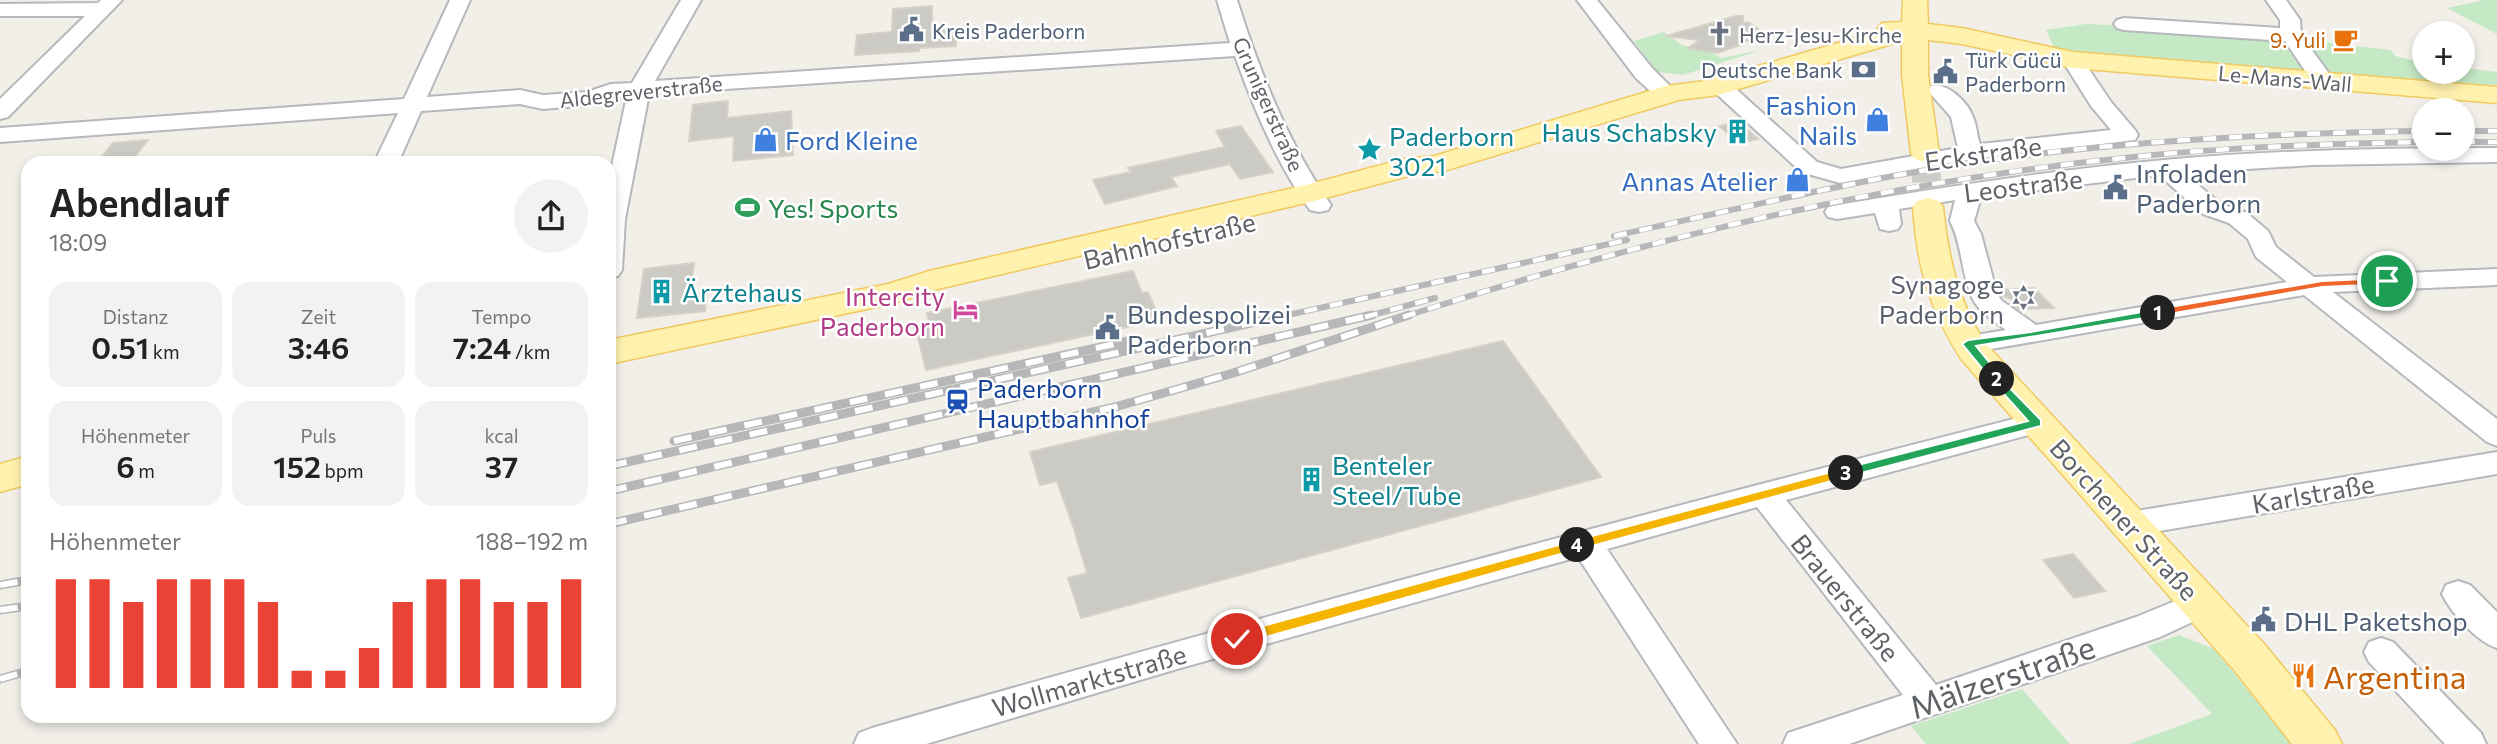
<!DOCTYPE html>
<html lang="de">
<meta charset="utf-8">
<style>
body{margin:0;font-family:Commissioner,sans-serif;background:#f2f2f2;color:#222;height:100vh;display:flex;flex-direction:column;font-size:26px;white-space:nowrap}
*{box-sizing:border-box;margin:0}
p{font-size:23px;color:#767676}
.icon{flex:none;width:38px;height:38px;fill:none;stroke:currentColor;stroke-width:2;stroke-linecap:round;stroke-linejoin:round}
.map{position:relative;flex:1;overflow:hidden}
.drawer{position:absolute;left:21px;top:156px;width:595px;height:567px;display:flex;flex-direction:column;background:#fff;border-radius:21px;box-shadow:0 4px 10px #0003}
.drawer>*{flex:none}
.tools{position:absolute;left:2412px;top:21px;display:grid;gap:14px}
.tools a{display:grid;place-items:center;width:63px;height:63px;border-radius:50%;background:#fff;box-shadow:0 4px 10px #0003;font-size:35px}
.pin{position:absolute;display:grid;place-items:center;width:60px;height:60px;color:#fff;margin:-30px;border:4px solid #fff;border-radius:50%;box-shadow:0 2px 7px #0007}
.km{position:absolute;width:35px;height:35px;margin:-18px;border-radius:50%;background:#222;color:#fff;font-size:19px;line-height:35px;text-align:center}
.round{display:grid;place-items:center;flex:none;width:74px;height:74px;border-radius:37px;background:#f2f2f2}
.summary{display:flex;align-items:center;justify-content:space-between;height:119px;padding:0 28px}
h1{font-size:38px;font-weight:600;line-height:52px}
.figures{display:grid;grid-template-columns:repeat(3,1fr);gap:10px;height:119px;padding:7px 28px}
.figures div{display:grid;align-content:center;border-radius:18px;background:#f2f2f2;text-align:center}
.figures b{font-size:30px;font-weight:600}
.figures small{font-size:19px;font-weight:400}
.figures p{font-size:19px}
.chart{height:196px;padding:14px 28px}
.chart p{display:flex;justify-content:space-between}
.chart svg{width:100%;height:126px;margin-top:7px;stroke:#ea4335;stroke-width:6}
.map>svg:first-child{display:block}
.green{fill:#c5e8c5}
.building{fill:#cccac5;stroke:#d6d1c6;stroke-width:2}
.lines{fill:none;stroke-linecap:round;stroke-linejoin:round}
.major-tunnel{stroke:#ccccc8;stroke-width:29;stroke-dasharray:29 14;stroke-linecap:butt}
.minor-casing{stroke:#b5b8bc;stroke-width:4}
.major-casing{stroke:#f2c960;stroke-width:3}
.minor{fill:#fff;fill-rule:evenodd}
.major{fill:#fff2af;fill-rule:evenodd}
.rail-far1-casing{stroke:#b6b7b8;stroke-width:6}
.rail-casing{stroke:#b6b7b8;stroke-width:9}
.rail-far1{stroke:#fff;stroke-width:4.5;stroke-dasharray:13;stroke-linecap:butt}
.rail{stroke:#fff;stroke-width:6;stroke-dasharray:18;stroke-linecap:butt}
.split-1{fill:#f0652b;stroke:#fff;stroke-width:2}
.split-2{fill:#22a559;stroke:#fff;stroke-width:2}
.split-3{fill:#22a559;stroke:#fff;stroke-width:2}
.split-4{fill:#f5b400;stroke:#fff;stroke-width:2}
.split-5{fill:#f5b400;stroke:#fff;stroke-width:2}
.labels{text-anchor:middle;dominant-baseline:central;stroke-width:5;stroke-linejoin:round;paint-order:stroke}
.far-service-label{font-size:21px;fill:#4e5e75;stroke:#fff;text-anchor:start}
.far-worship-label{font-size:21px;fill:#5b616d;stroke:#fff;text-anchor:start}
.far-food-label{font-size:21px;fill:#c56008;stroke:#fff;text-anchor:end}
.far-street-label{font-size:21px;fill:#5f6368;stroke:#fff}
.shop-label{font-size:26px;fill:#366cbe;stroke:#fff;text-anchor:end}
.culture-label{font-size:26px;fill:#0d838f;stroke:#fff;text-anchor:start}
.street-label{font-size:26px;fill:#5f6368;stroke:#fff}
.service-label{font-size:26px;fill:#4e5e75;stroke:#fff;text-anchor:start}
.leisure-label{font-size:26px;fill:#27864d;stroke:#fff;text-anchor:start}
.worship-label{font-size:26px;fill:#5b616d;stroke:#fff;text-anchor:end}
.hotel-label{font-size:26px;fill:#b23c85;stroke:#fff;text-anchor:end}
.transit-label{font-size:26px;fill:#164399;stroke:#fff;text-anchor:start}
.near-street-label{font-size:32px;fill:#5f6368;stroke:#fff}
.near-food-label{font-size:32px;fill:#c56008;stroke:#fff;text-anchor:start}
</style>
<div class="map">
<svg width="2497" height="744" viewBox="0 0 2497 744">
<rect width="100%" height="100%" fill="#f1efe8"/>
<path class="green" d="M2484 0H2497V34L2447 8Z
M2086 24 2132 26 2137 31 2302 40 2391 50 2395 56 2424 63V72H2462V68L2497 72V85L2398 81 2089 54 2055 50 2046 30Z
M1664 32 1682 45 1705 50 1721 58 1761 50 1683 75 1657 72 1634 41Z
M2179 635 2214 649 2292 744H2129L2212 714 2147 646Z
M2022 689 2070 744H1926L1911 726Z"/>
<path class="building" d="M932 6V31L956 29V46L919 48V51L855 55 857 35 892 32 893 9Z
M1736 16H1743V23L1748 22 1769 37 1743 42V44L1717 53 1688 48 1700 40 1666 36Z
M728 101 727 118 791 111 793 155 733 161 734 136 689 141 693 105Z
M1739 122 1758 139 1740 143 1719 126Z
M1241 126 1273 172 1240 179 1230 164 1171 177 1177 186 1105 204 1093 180 1131 172 1128 168 1225 147 1216 131Z
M148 140 130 163H97L113 143Z
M694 263 690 295 707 293 705 311 637 318 644 269Z
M1133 271 1142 293 1148 292 1160 320 926 370 915 325 929 322 927 313Z
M2034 288 2054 308 2018 309 2010 304 2015 300 2002 296 1999 290Z
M1503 341 1601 477 1081 618 1068 578 1087 573 1074 529 1057 481 1040 485 1030 452Z
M2073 554 2105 591 2074 598 2043 560Z"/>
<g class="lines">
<path class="major-tunnel" d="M1925 153 1928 207"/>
<defs>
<path id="minor" d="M101 0H122L8 117 0 119V99L85 16H0V4L98 3Z
M450 0H470L427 97 520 90 543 95 587 92 611 84 632 83 681 0H701L655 81 1230 43 1217 0H1237C1259 71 1288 143 1331 205L1328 210 1319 212 1310 210C1277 164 1254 109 1235 56L649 94 625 219 622 270 618 276 609 278V180L627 96 589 105 543 109 520 104 421 111 398 163H374L398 113 0 142V128L404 99Z
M1577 0H1597L1652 68 1679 95 1676 100H1660L1636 78Z
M2266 0H2286L2300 20 2301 35 2335 82 2332 87H2316L2285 41 2124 30 2117 28 2114 24 2117 20 2124 18 2280 28V20Z
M2073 54 2080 56 2111 102 2135 130 2138 135 2135 140 1975 159 1840 183 1801 172 1707 85 1710 80H1726L1817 162 1841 169 1958 148 1951 117 1928 91 1931 86C1947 82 1968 102 1973 117 1977 126 1977 136 1980 144L2111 130 2091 106 2062 60 2066 56Z
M2497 148V162L2313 165 2184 173 2221 204 2247 213 2268 231 2276 247 2314 277 2497 269V285L2333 292 2497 419V446L2487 442 2304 295 1968 353 1958 350 1954 344 1958 338 2006 330C1993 320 1977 311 1971 295 1961 271 1962 244 1950 221L1955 200 1899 209 1901 224 1898 229 1889 231 1880 229 1875 213 1837 219 1828 217 1825 212 1828 207 1837 205C1945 187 2054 170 2164 160 2275 150 2387 148 2497 148ZM2159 175 2203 214 2229 223 2248 239 2256 257 2287 282 2036 325 2002 301 1997 294 1981 234 1974 221 1981 197Z
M2037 413 2047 416 2052 423 2047 430 1786 500 1936 685 2136 617 2202 590 2214 594 2219 603 2214 612 2160 637 1849 744H1783L1788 733 1903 695 1757 507 1607 549 1737 744H1699L1578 557 1177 669 926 744H854L859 733 872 728C1259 617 1647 512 2037 413Z
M2497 452V474L2130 536 2119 532 2114 524 2119 516 2130 512Z
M2458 581 2470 585 2497 612V648C2476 641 2452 614 2442 594L2446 585Z
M2381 638 2393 642 2481 733 2486 744H2445L2369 662 2364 652 2369 642Z"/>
<path id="major" d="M1903 0H1927L1928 24 1962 28 2073 52 2497 87V103L2073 68 1962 44 1928 40V75L1939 153 1935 159 1925 162 1915 159 1911 153 1902 75V41L1718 95 1679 100 1447 170 1405 177 1310 202 938 289 895 303 609 364V340L888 284 929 271 1306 185 1404 159 1434 156 1666 86 1706 81 1880 31 1878 28 1882 23 1902 22Z
M1928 198 1939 201 1943 207C1948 256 1958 302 1985 343L2265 645 2335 730 2342 744H2292L2235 671 1961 359C1929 308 1917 267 1913 207L1917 201Z
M28 456V484L0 492V464Z"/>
</defs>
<use href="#minor" class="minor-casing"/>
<use href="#major" class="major-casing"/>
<use href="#minor" class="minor"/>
<use href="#major" class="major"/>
<defs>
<path id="rail-far1" d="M2462 131H2497
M2462 142H2497
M1614 236C1739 209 1863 178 1989 160 2133 140 2279 133 2424 131
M1279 317 1627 240
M1365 317 1435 298
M1403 317C1638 241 1878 183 2124 158 2224 147 2324 144 2424 142"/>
<path id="rail" d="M674 441 1128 341
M609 466 1287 315
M609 491 1372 315
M609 524 1115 407 1230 374 1409 315
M0 585 28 580
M0 610 28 606
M0 679 28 671"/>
</defs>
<use href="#rail-far1" class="rail-far1-casing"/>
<use href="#rail" class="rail-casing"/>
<use href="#rail-far1" class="rail-far1"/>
<use href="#rail" class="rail"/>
</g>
<path class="split-1" d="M2387 278 2391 279V284L2322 287 2158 316 2153 313 2158 309 2322 281Z"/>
<path class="split-2" d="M2158 309 2164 313 2162 315 1976 346 2003 379 1997 383 1993 382 1962 344 1968 340 2031 332Z"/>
<path class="split-3" d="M1997 375 2041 420V426L1846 477 1841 476V469L1846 468 2028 421 1993 382 1991 379Z"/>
<path class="split-4" d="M1846 468 1850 469V476L1577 550 1571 545 1577 540Z"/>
<path class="split-5" d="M1577 540 1582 541V548L1237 645 1230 639 1237 633Z"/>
<defs>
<symbol id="civic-bare" viewBox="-9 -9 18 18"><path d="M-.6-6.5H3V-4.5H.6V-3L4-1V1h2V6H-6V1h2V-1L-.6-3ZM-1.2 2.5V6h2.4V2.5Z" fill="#5c6f8a" stroke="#fff" stroke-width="2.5" paint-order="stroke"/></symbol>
<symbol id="church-bare" viewBox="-9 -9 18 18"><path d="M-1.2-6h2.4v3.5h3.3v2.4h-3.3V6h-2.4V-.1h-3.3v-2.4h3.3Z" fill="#6b7280" stroke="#fff" stroke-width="2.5" paint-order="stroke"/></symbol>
<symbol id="cafe-bare" viewBox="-9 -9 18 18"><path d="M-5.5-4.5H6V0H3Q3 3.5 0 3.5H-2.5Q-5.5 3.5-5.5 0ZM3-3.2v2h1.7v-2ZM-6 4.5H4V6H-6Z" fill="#e8710a" stroke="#fff" stroke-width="2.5" paint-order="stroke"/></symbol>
<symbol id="bank-bare" viewBox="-9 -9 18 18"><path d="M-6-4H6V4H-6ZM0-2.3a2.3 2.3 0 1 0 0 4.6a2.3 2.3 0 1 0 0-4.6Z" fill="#5c6f8a" stroke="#fff" stroke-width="2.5" paint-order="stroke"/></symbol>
<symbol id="shop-bare" viewBox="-9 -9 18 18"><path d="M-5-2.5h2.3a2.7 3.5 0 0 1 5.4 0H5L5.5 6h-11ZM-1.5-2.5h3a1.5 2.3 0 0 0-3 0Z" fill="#3f7fe0" stroke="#fff" stroke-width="2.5" paint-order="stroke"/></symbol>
<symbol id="building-bare" viewBox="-9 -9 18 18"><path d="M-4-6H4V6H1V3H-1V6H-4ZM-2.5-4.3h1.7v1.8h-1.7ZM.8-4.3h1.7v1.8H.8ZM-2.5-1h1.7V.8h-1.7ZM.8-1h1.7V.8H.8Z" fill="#0f9aa8" stroke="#fff" stroke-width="2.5" paint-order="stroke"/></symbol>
<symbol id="sight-bare" viewBox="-9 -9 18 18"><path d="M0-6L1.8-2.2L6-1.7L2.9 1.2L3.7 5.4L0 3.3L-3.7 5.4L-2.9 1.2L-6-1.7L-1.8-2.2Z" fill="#0f9aa8" stroke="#fff" stroke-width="2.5" paint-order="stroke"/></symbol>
<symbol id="stadium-bare" viewBox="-9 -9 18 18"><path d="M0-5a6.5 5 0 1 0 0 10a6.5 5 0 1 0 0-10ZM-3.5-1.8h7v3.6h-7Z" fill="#2e9e5b" stroke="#fff" stroke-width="2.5" paint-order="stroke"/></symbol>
<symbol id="synagogue-bare" viewBox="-9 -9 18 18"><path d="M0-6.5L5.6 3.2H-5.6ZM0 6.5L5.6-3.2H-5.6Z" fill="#6b7280" stroke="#fff" stroke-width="2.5" paint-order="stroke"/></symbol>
<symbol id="hotel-bare" viewBox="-9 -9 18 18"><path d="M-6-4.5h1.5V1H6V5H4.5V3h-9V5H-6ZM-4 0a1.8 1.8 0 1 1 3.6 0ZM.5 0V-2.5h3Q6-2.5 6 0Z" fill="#d1479c" stroke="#fff" stroke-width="2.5" paint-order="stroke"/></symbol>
<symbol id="station-bare" viewBox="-9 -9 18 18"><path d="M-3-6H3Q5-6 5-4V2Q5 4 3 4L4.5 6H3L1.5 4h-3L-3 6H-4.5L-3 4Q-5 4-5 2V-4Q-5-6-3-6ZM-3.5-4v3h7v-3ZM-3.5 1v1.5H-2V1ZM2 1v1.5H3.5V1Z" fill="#1a4fb4" stroke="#fff" stroke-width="2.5" paint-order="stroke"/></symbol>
<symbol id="restaurant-bare" viewBox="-9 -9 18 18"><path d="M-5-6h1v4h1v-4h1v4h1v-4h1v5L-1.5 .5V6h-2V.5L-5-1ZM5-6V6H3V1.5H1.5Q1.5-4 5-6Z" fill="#e8710a" stroke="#fff" stroke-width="2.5" paint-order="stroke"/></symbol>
</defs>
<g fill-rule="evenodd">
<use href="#civic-bare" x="894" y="12" width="35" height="35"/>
<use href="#church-bare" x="1702" y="16" width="35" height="35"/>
<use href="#cafe-bare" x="2328" y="22" width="35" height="35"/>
<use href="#bank-bare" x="1846" y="52" width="35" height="35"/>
<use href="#civic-bare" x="1928" y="54" width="35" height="35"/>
<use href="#shop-bare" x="1860" y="102" width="35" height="35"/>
<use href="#building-bare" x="1720" y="114" width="35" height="35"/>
<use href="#shop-bare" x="748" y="122" width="35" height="35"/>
<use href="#sight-bare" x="1352" y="132" width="35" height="35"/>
<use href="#shop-bare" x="1780" y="162" width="35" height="35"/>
<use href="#civic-bare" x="2098" y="170" width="35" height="35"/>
<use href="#stadium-bare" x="730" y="190" width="35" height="35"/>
<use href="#building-bare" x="644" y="274" width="35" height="35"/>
<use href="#synagogue-bare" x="2006" y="280" width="35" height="35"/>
<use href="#hotel-bare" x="948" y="292" width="35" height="35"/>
<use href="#civic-bare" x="1090" y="310" width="35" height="35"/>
<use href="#station-bare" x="940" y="384" width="35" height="35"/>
<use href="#building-bare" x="1294" y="462" width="35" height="35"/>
<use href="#civic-bare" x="2246" y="602" width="35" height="35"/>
<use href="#restaurant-bare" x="2286" y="658" width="35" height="35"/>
</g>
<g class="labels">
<g class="far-service-label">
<text x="932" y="30">Kreis Paderborn</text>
<text x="1965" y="59">Türk Gücü<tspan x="1965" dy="24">Paderborn</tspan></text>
<text x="1843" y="69" text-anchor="end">Deutsche Bank</text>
</g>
<g class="far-worship-label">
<text x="1739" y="34">Herz-Jesu-Kirche</text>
</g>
<g class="far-food-label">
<text x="2326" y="39">9. Yuli</text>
</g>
<g class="far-street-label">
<text transform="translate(2285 78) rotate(5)">Le-Mans-Wall</text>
<text transform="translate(641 91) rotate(-6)">Aldegreverstraße</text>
<text transform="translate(1269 104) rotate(66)">Grunigerstraße</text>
</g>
<g class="shop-label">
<text x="1857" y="104">Fashion<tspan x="1857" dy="30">Nails</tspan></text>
<text x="785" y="139" text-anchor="start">Ford Kleine</text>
<text x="1778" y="180">Annas Atelier</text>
</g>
<g class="culture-label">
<text x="1717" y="131" text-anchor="end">Haus Schabsky</text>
<text x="1389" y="135">Paderborn<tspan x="1389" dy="30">3021</tspan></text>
<text x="682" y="291">Ärztehaus</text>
<text x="1332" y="464">Benteler<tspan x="1332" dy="30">Steel/Tube</tspan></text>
</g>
<g class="street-label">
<text transform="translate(1983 153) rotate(-8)">Eckstraße</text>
<text transform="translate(2023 185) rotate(-7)">Leostraße</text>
<text transform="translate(1169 240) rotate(-13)">Bahnhofstraße</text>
<text transform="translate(2313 493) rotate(-10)">Karlstraße</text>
<text transform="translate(2125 519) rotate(48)">Borchener Straße</text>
<text transform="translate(1846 597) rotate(51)">Brauerstraße</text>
<text transform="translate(1089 680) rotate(-16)">Wollmarktstraße</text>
</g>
<g class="service-label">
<text x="2136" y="172">Infoladen<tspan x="2136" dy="30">Paderborn</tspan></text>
<text x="1127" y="313">Bundespolizei<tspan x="1127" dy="30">Paderborn</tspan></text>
<text x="2284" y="620">DHL Paketshop</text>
</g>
<g class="leisure-label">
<text x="768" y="207">Yes! Sports</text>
</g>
<g class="worship-label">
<text x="2004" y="283">Synagoge<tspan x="2004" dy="30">Paderborn</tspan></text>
</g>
<g class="hotel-label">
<text x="945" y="295">Intercity<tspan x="945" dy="30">Paderborn</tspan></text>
</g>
<g class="transit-label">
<text x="977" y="387">Paderborn<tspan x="977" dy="30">Hauptbahnhof</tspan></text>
</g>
<g class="near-street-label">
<text transform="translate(2002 676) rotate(-19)">Mälzerstraße</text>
</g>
<g class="near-food-label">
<text x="2323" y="676">Argentina</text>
</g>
</g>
</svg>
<div class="tools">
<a>+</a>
<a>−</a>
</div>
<div class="pin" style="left:2387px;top:281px;background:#1e9e55"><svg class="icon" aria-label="arrive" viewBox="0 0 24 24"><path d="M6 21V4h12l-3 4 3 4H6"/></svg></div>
<div class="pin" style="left:1237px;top:639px;background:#d93025"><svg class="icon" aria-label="check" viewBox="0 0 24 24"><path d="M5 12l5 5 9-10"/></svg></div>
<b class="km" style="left:2158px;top:313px">1</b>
<b class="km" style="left:1997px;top:379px">2</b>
<b class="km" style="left:1846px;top:473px">3</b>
<b class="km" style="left:1577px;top:545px">4</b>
<section class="drawer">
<div class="summary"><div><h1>Abendlauf</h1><p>18:09</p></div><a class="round"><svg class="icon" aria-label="share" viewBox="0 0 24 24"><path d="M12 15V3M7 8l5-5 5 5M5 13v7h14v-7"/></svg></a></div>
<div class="figures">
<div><p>Distanz</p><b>0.51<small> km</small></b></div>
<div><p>Zeit</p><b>3:46</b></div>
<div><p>Tempo</p><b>7:24<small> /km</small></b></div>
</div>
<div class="figures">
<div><p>Höhenmeter</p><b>6<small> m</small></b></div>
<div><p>Puls</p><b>152<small> bpm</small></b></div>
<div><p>kcal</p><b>37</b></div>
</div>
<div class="chart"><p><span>Höhenmeter</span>188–192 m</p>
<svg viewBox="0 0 160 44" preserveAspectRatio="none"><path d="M5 44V6M15 44V6M25 44V14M35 44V6M45 44V6M55 44V6M65 44V14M75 44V38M85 44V38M95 44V30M105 44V14M115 44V6M125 44V6M135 44V14M145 44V14M155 44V6"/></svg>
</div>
</section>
</div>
